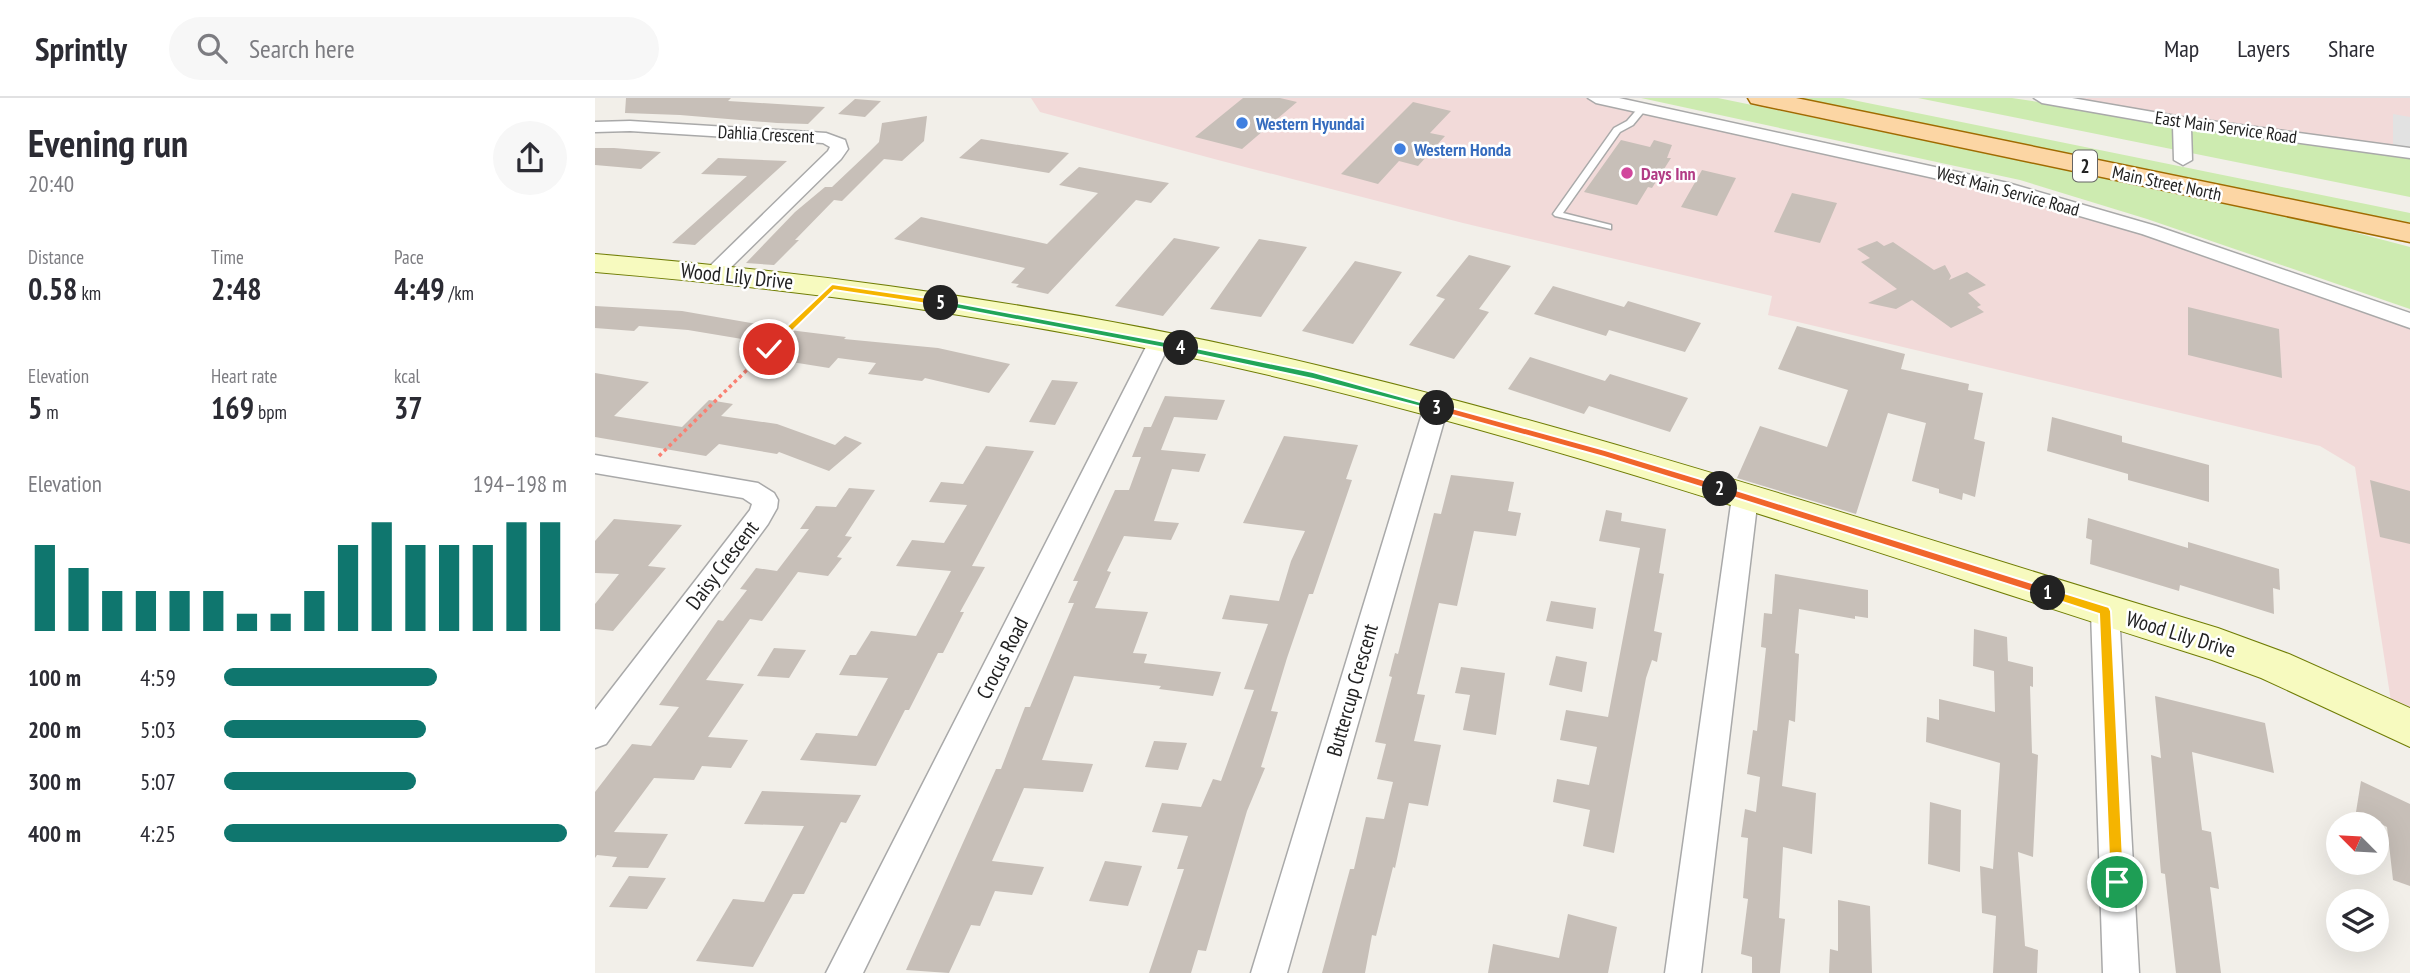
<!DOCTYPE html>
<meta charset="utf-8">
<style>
body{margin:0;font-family:"PT Sans Narrow",sans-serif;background:#f7f7f7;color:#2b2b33;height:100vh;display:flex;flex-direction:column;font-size:26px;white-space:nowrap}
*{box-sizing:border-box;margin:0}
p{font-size:23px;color:#7c7c81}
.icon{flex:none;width:38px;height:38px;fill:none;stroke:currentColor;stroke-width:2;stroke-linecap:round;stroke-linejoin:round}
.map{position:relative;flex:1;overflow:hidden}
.details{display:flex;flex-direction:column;background:#fff;width:595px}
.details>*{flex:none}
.needle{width:46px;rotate:294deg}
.buttons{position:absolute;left:1731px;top:714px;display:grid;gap:14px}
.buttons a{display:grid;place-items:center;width:63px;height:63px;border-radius:50%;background:#fff;box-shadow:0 7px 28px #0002;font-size:35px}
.pin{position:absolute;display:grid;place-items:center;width:60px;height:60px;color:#fff;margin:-30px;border:4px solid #fff;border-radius:50%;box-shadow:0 2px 7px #0007}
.km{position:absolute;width:35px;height:35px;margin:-18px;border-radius:50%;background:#222;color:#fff;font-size:19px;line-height:35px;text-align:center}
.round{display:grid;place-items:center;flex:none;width:74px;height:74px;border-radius:37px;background:#f7f7f7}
.summary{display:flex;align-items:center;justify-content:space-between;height:119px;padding:0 28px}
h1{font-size:38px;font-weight:700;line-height:52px}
.stats{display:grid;grid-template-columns:repeat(3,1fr);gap:10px;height:119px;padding:7px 28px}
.stats div{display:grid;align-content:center}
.stats b{font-size:30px;font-weight:700}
.stats small{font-size:19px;font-weight:400}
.stats p{font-size:19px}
.chart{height:196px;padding:14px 28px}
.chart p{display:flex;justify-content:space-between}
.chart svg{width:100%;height:126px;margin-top:7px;stroke:#0f766e;stroke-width:6}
ul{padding:0 28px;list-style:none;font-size:23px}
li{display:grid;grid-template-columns:112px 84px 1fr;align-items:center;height:52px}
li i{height:18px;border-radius:9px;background:#0f766e}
header{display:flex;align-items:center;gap:42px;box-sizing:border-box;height:98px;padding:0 35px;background:#fff;border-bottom:2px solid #e1e1e2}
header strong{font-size:33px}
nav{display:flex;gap:38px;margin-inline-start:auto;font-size:24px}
.search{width:490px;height:63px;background:#f7f7f7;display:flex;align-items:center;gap:18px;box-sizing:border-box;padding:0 24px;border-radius:38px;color:#7c7c81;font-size:26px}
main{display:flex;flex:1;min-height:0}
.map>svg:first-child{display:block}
.commercial{fill:#f2dad9}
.grass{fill:#cdebb0}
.parking{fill:#e2e2e2}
.building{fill:#c7bfb8}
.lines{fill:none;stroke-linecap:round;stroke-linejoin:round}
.lane-casing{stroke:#a9a9a9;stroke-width:3}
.street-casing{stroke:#a9a9a9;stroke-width:3}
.secondary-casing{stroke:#707d05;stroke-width:2}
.primary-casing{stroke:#a06b00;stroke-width:3}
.path-far1{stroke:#fa8072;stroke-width:2.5;stroke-dasharray:2.5 2.5;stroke-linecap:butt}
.path{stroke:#fa8072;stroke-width:3.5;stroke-dasharray:3.5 3.5;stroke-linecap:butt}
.lane{fill:#fff;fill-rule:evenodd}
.street{fill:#fff;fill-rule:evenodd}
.secondary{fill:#f7fabf;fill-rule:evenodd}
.primary{fill:#fcd6a4;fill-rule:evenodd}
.split-1{fill:#f5b400;stroke:#fff;stroke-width:2}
.split-2{fill:#f0652b;stroke:#fff;stroke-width:2}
.split-3{fill:#f0652b;stroke:#fff;stroke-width:2}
.split-4{fill:#22a559;stroke:#fff;stroke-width:2}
.split-5{fill:#22a559;stroke:#fff;stroke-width:2}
.split-6{fill:#f5b400;stroke:#fff;stroke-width:2}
.shop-dot{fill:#3f7fe0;stroke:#fff;stroke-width:2.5}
.hotel-dot{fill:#d1479c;stroke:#fff;stroke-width:2.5}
.labels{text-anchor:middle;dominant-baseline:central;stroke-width:5;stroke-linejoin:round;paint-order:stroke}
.far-shop-label{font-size:18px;font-weight:bold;fill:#366cbe;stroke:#fff;text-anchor:start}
.far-street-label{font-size:18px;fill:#222;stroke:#fff}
.far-hotel-label{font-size:18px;font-weight:bold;fill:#b23c85;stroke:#fff;text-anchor:start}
.shield{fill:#fff;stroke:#646464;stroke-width:2}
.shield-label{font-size:19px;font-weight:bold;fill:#222}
.street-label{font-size:21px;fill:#222;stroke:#fff}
</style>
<header>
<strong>Sprintly</strong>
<div class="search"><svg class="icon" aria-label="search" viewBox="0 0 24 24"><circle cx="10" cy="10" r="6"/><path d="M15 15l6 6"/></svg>Search here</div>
<nav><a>Map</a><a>Layers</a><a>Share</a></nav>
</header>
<main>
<section class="details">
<div class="summary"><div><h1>Evening run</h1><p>20:40</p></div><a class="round"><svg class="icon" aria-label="share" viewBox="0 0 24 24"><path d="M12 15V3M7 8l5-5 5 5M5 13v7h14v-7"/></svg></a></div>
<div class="stats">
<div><p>Distance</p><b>0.58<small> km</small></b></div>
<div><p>Time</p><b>2:48</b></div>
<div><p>Pace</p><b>4:49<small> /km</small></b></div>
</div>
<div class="stats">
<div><p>Elevation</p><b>5<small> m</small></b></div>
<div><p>Heart rate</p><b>169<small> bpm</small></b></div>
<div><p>kcal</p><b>37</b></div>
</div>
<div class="chart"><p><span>Elevation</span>194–198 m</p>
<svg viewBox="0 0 160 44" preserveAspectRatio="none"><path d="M5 44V14M15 44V22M25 44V30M35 44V30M45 44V30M55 44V30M65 44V38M75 44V38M85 44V30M95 44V14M105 44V6M115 44V14M125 44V14M135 44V14M145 44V6M155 44V6"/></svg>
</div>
<ul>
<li><b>100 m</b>4:59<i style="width:62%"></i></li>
<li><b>200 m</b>5:03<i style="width:59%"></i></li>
<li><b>300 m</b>5:07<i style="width:56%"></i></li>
<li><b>400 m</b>4:25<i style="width:100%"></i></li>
</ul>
</section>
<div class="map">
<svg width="1815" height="875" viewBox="0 0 1815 875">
<rect width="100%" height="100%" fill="#f2efe9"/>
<path class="commercial" d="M436 0H1001L1406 89 1815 223V630L1799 623 1760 369 1725 348 1173 217 1177 198 868 125 623 62 445 14Z
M1447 0H1815V56Z"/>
<path class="grass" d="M1046 0H1123L1705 120 1815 149V211L1552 121 1425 82Z
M1200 0H1248L1815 115V125Z
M1323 0H1417L1815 60V99Z"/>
<path class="parking" d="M1798 16 1815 19V49L1798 47Z"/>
<path class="building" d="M31 0H136L133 3 230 9 213 26 182 25 85 17 30 15Z
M648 0H685L702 4 647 51 600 39Z
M260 1 286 3 270 19 243 16Z
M818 4 856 13 835 35 850 38 823 68 804 63 783 86 746 76Z
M332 18 329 43 307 63 289 61 247 103 239 102 200 142H204L179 167 151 165 200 114 230 89H237L274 54 284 44 287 25Z
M386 41 474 55 454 75 364 60Z
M1026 42 1055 49 1059 42 1077 47 1072 60H1076L1057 90 1053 89 1042 107 989 94Z
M0 50H19L66 54 46 71 0 67Z
M123 60 192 63 100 147 77 145 152 78 106 76Z
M484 69 574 85 556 105 541 102 453 196 421 189 424 186 416 185 430 170 299 141 326 119 452 146 503 95 464 87Z
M1107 72 1141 80 1122 118 1086 109Z
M1197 95 1242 105 1225 145 1179 134Z
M579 140 625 149 568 218 520 208Z
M664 141 712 149 666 219 615 211Z
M1282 143 1289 148 1298 144 1339 172 1350 167 1356 178 1354 182 1372 174 1391 187 1373 195 1386 207 1382 209 1389 214 1356 230 1317 202 1301 211 1273 205 1302 191 1266 164 1275 160 1262 151Z
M874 157 916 168 884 211 894 214 859 261 814 247 850 201 841 198Z
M760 163 807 174 758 246 707 233Z
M958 188 1029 209 1033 203 1106 225 1090 254 1014 232 1011 238 939 216Z
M0 208 87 213 174 228 159 243 93 232 44 228 39 233 0 230Z
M1593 209 1684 231 1687 280 1593 257Z
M1202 228 1310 256 1306 271 1374 286 1373 292 1388 295 1379 341 1390 344 1380 399 1368 395 1367 402 1344 395V391L1317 383 1331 325 1293 315 1261 416 1142 380 1165 328 1232 349 1253 292 1183 271Z
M186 231 251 239 249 241 343 250 415 266 394 295 330 280 327 283 273 276 281 265 243 260 234 270 160 258Z
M935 259 1010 283 1015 276 1093 300 1075 334 994 308 989 316 913 291Z
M0 275 54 284 19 318 87 329 114 302 138 306 126 318 182 326 240 347 250 338 267 345 234 373 184 354 182 356 124 346 111 358 0 339Z
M457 282 483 284 460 327 434 324Z
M570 298 630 302 622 322 579 319 566 352 611 356 604 374 577 371 559 423 584 425 576 442 529 438 512 473 516 474 500 510 553 514 538 555 552 556 549 565 626 574 618 598 564 591 566 588 479 578 447 662 498 666 488 694 429 690 397 763 449 769 437 797 400 793 385 828 376 827 354 875 311 872 401 671H406L430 609H435L479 505H473L483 483H478L520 392H534L546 359H537L549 329H556Z
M1457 319 1527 338V344L1614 367V404L1533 382V376L1452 353Z
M689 338 763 347 751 381 757 382 718 496H714L692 560 676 613 683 614 666 669 670 670 652 713 611 853 603 852 596 875H554L589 771H582L593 738 557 734 567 705 606 709 618 681 626 683 659 592 649 591 673 526 627 521 635 497 684 503 696 463 710 433 648 425Z
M391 348 439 353 377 468 390 469 365 514H369L348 555H343L314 612H310L281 668 205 662 221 635 262 638 293 580 244 577 255 557H261L276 533 321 538 356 473 301 468 317 442 349 445 372 407 334 404 346 384 368 386Z
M856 377 919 384 913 413 926 415 921 438 879 433 862 508 844 505 822 596 830 597 819 643 846 647 833 708 814 705 800 770 798 769 781 838 777 837 770 875H727L755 771H759L771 719 789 721 798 684 782 681 791 646 780 644 797 579 794 578 800 555 803 556 839 415 846 416Z
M1775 382 1815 393V446L1785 439Z
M254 390 280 392 250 438 257 439 242 459 247 460 233 478 203 474 167 523 155 521 111 582 149 586 113 639 153 642 136 670 107 668 99 682 59 680 19 734 73 736 53 770 17 769 22 759 2 757 0 760V694L37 646 56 648 84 609 64 607 123 522 128 523 152 492 145 491 161 470 182 473 214 431H205L221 408 241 409Z
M1011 412 1027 415 1026 423 1071 431 1064 475 1069 476 1059 533 1067 535 1062 564 1057 562 1051 580 1019 755 988 748 995 712 958 704 962 681 994 687 1002 649 965 642 971 612 1013 619 1045 450 1004 443Z
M1493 420 1593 450V444L1684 471 1685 492 1678 490 1679 516 1585 487 1584 493 1495 466 1497 442 1491 440Z
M19 421 87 427 53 468 71 470 18 533 0 531V506L24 476 0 475V443Z
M1180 476 1273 492V520L1260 518V521L1204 511 1200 555 1204 556 1200 624 1194 622 1187 688 1221 695 1217 756 1188 749 1184 820 1190 821 1185 875H1157V859L1146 856 1153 801 1148 800 1153 740 1146 739 1150 711 1161 714 1165 679 1152 676 1158 632 1162 633 1171 550 1166 549 1169 515 1177 516Z
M956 503 1001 510 998 531 951 523Z
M1379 531 1412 539 1413 563 1438 569V589L1435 588 1437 655 1443 657 1438 759 1423 754 1430 848 1443 852 1442 875H1398L1401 818 1387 815 1385 768 1398 771 1405 665 1331 644 1332 619 1344 622V601L1400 614 1399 573 1378 568Z
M179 550 211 552 194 580 162 578Z
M961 558 992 564 987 594 954 587Z
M866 569 910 575 901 637 868 632 875 597 860 595Z
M1560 598 1670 625 1679 675 1597 654 1607 732 1616 734 1624 791 1615 789 1626 875H1581L1570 776 1566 775 1556 657 1566 660Z
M559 643 592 645 583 672 550 669Z
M1766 683 1815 706V788L1798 782 1792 729 1761 714Z
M167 693 266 697 251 725 246 724 209 796H198L158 869 101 863 138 801 169 804 209 728 149 726Z
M1335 704 1366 712 1365 774 1333 766Z
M510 763 547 768 533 808 494 803Z
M34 778 71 780 52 811 14 809Z
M1243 802 1275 808 1277 875H1234L1235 851 1243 853Z
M973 816 1022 829 1013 875H893L898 846 964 860Z"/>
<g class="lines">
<defs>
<path id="lane" d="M1045 8 1052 10 1038 27 1025 34 968 115 1016 127V131L960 118 958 116 1019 30 1032 23Z"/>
<path id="street" d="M993 0H1024L1413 85 1561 128 1815 215V230L1547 136 1402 94 1001 5Z
M1439 0H1477L1587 19 1815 50V60L1596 30 1597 62 1588 67 1579 62 1578 28 1447 5Z
M35 23 231 35 250 42 253 51 246 61 127 178H113L110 174 113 170 233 53 235 49 228 45 35 33 0 34V24Z
M564 238 572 240 575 245 268 875H231L553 245 556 240Z
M841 301 849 303 853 309 692 875H656L829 309 833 303Z
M0 357 163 385 179 395 183 402 182 410 173 426 11 646 0 650V612L155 412 157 406 148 400 0 375Z
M1150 389 1159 392 1163 399 1106 875H1070L1137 399 1141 392Z
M1510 502 1520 505 1524 513 1544 875H1508L1496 513 1500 505Z"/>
<path id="secondary" d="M0 156C240 176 487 211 721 267 1026 340 1323 440 1623 530L1694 556 1815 610V649L1666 580 1617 562C1319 468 1023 363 719 288 485 230 241 194 0 174Z"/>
<path id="primary" d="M1153 0H1201L1815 126V144L1165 7 1156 5Z"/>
</defs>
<use href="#lane" class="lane-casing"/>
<use href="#street" class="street-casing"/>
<use href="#secondary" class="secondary-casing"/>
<use href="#primary" class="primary-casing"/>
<path class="path-far1" d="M201 224 219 207"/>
<path class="path" d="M64 358 203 222"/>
<use href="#lane" class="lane"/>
<use href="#street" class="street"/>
<use href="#secondary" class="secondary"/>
<use href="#primary" class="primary"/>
</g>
<path class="split-1" d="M1453 490 1514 509 1516 513 1529 784 1527 789 1522 792 1517 789 1515 784 1504 516 1449 498V491Z"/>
<path class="split-2" d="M1125 387 1453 490 1459 495 1453 499 1122 394V388Z"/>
<path class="split-3" d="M842 306 1010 352 1129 388 1131 391 1125 395 1009 359 839 312 837 310Z"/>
<path class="split-4" d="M586 247 718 274 847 310 842 313 718 281 582 252 581 250Z"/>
<path class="split-5" d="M346 202 586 247 591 250 586 253 343 207 342 205Z"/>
<path class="split-6" d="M237 186 346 202 351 205 346 208 239 192 177 253H171V248Z"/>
<g class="shop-dot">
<circle cx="647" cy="25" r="7"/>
<circle cx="805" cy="51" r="7"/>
</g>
<circle class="hotel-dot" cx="1032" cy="75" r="7"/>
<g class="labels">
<g class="far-shop-label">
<text x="661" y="25">Western Hyundai</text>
<text x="819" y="51">Western Honda</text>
</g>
<g class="far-street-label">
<text transform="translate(1631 29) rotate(8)">East Main Service Road</text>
<text transform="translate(171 36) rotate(3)">Dahlia Crescent</text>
<text transform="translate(1572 85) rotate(12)">Main Street North</text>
<text transform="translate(1413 93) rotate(15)">West Main Service Road</text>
</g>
<g class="far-hotel-label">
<text x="1046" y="75">Days Inn</text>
</g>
<rect class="shield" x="1478" y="52.5" width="24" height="31" rx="5"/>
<g class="shield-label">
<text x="1490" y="68">2</text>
</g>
<g class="street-label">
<text transform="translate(142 178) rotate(6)">Wood Lily Drive</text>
<text transform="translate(127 467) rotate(-53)">Daisy Crescent</text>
<text transform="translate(1586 536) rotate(17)">Wood Lily Drive</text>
<text transform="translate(407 560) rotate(-63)">Crocus Road</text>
<text transform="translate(757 592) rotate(-74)">Buttercup Crescent</text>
</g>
</g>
</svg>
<div class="buttons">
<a><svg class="needle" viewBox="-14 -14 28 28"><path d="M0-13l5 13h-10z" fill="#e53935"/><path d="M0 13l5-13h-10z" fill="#7c7c81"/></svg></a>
<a><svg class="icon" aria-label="layers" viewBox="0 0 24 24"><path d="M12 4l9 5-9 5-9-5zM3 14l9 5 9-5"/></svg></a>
</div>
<div class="pin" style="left:1522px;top:784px;background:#1e9e55"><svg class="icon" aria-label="arrive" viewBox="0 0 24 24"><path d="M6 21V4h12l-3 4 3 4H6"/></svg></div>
<div class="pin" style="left:174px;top:251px;background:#d93025"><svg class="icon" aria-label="check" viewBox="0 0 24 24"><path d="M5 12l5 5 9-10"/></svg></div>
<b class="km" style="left:1453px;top:495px">1</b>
<b class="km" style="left:1125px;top:391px">2</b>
<b class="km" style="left:842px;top:310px">3</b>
<b class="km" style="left:586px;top:250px">4</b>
<b class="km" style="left:346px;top:205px">5</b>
</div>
</main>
